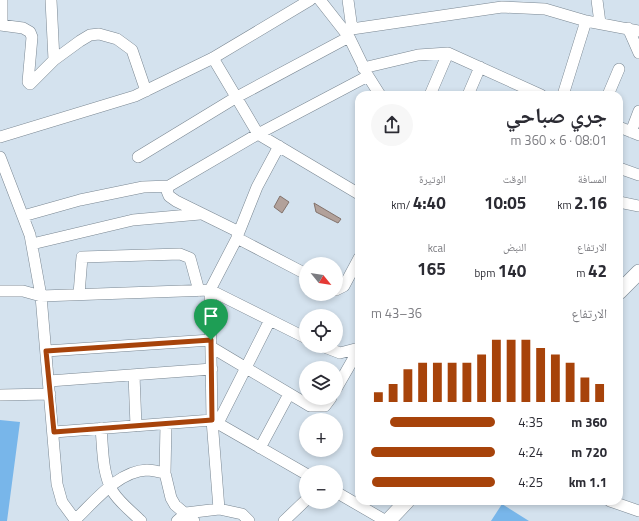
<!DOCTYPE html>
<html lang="ar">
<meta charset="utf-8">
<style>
body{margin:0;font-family:"Titillium Web","Noto Naskh Arabic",sans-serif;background:#f7f7f7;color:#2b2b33;direction:rtl;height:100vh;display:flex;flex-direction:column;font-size:15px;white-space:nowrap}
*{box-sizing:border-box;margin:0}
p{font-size:13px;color:#7c7c81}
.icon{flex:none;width:22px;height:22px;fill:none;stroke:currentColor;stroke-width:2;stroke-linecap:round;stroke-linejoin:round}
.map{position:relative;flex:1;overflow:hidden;direction:ltr}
.drawer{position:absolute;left:355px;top:91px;width:268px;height:414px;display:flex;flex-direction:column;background:#fff;border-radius:12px;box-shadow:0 2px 6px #0003;direction:rtl}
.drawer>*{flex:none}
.needle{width:26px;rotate:120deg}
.controls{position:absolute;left:299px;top:257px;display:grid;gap:8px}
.controls a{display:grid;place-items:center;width:44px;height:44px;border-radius:50%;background:#fff;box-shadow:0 2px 6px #0003;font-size:20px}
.pin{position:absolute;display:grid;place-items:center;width:34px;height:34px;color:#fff;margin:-41px -17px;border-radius:50% 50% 50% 0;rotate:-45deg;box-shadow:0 0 4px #0007}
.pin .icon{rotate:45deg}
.round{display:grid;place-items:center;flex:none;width:42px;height:42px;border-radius:21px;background:#f7f7f7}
.headline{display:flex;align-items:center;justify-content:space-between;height:68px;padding:0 16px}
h1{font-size:22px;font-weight:700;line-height:30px}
.stats{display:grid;grid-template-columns:repeat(3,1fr);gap:6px;height:68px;padding:4px 16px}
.stats div{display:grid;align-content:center}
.stats b{font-size:17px;font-weight:700}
.stats small{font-size:11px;font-weight:400}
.stats p{font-size:11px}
.chart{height:112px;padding:8px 16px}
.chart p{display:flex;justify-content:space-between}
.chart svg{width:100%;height:72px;margin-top:4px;stroke:#a7430a;stroke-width:6}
ul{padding:0 16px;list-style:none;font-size:13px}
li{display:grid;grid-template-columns:64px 48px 1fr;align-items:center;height:30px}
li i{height:10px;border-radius:5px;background:#a7430a}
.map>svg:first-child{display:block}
.green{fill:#78b6ea}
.building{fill:#b2a19a;stroke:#83736c}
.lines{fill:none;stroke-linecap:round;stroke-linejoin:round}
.minor-casing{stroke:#7a8792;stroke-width:12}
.secondary-casing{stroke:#7a8792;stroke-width:16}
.minor{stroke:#fff;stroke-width:11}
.secondary{stroke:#fff;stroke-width:15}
.route-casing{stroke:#fff;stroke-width:8}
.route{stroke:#a7430a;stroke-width:5}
</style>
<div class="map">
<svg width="639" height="521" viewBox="0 0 639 521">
<rect width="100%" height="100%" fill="#d4e2ee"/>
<path class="green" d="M0 420 20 422 7 521H0Z
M502 504 529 521H491Z"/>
<path class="building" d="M280 196 289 202 282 213 274 207Z
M314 203 341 219 338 223 316 212Z"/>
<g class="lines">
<defs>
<path id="minor" d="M51 0 54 60
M320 0 349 37 368 76 380 95
M348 0 352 29
M597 0 600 23
M0 25 23 28 30 32 32 37 28 82 30 84 54 60 80 41 90 35 99 34 117 39 132 50 146 91
M2 25V0
M628 28 639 53
M345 30 502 7 545 9 586 21 639 31
M213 58 258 134 359 194
M363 68 418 55 448 53 541 95
M430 95 448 53
M468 95 480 67
M563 95 586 21
M608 95 619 69
M619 127 639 135
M631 132 639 111
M0 137 135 96 213 58 310 0
M0 157 30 235 41 296 57 484 62 502 76 521
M138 157 235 98 349 37
M619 168 639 175
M619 202 639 206
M23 216 80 200 143 187 169 186
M239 232 176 201 169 196 167 191 169 186 258 134 368 76
M237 237 257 187 279 146
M32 244 133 220 200 214
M336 290 344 286 359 258
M0 291H23L41 296 210 290 306 338
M79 294 82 257 180 254 190 258 199 291
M322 346 340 353 359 348
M211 347 310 406H325L331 398
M46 351 211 340
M134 375 136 426
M49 381 212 369
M336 389 359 349
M0 395 50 394
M218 423 270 320
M101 428C103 449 102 474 113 492 120 503 132 512 141 521
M54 432 212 420 306 474
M260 448 289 394
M165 473 166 424
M336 492 386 521
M610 501 639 511
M219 509 212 420 210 290 237 238 306 274
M75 520C94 502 118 471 147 470 153 470 159 472 165 473L171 498 175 505 194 521
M177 521 186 513 219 509 242 514 249 521
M284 521 306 500"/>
<path id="secondary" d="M619 292 639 272
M388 521 407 501"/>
</defs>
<use href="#minor" class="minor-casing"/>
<use href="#secondary" class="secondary-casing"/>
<use href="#minor" class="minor"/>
<use href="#secondary" class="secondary"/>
</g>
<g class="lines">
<defs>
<path id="route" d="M211 340 212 420 54 432 46 351Z"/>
</defs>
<use href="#route" class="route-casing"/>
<use href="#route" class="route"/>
</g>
</svg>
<div class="controls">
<a><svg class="needle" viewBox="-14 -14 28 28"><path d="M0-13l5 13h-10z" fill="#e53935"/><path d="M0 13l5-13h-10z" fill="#7c7c81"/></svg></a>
<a><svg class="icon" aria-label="locate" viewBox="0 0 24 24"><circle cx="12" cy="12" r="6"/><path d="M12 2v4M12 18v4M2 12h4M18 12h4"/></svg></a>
<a><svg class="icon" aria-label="layers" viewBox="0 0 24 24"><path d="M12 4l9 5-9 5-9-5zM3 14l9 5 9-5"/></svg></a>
<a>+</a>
<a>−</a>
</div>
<div class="pin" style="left:211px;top:340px;background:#1e9e55"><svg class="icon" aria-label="arrive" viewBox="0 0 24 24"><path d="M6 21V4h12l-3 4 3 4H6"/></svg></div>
<section class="drawer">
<div class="headline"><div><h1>جري صباحي</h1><p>08:01 · 6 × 360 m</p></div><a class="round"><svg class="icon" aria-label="share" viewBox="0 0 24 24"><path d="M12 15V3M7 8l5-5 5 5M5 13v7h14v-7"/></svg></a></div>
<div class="stats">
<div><p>المسافة</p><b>2.16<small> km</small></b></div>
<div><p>الوقت</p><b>10:05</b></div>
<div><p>الوتيرة</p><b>4:40<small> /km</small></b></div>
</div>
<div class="stats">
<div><p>الارتفاع</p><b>42<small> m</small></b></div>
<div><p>النبض</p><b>140<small> bpm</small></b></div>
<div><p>kcal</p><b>165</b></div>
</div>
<div class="chart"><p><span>الارتفاع</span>36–43 m</p>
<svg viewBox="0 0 160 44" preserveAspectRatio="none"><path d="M5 44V38M15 44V33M25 44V24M35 44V20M45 44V20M55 44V20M65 44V20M75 44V15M85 44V6M95 44V6M105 44V6M115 44V11M125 44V15M135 44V20M145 44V29M155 44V33"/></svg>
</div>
<ul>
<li><b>360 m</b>4:35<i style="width:85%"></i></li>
<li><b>720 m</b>4:24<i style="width:100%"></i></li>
<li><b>1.1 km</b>4:25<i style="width:99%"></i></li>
</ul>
</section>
</div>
